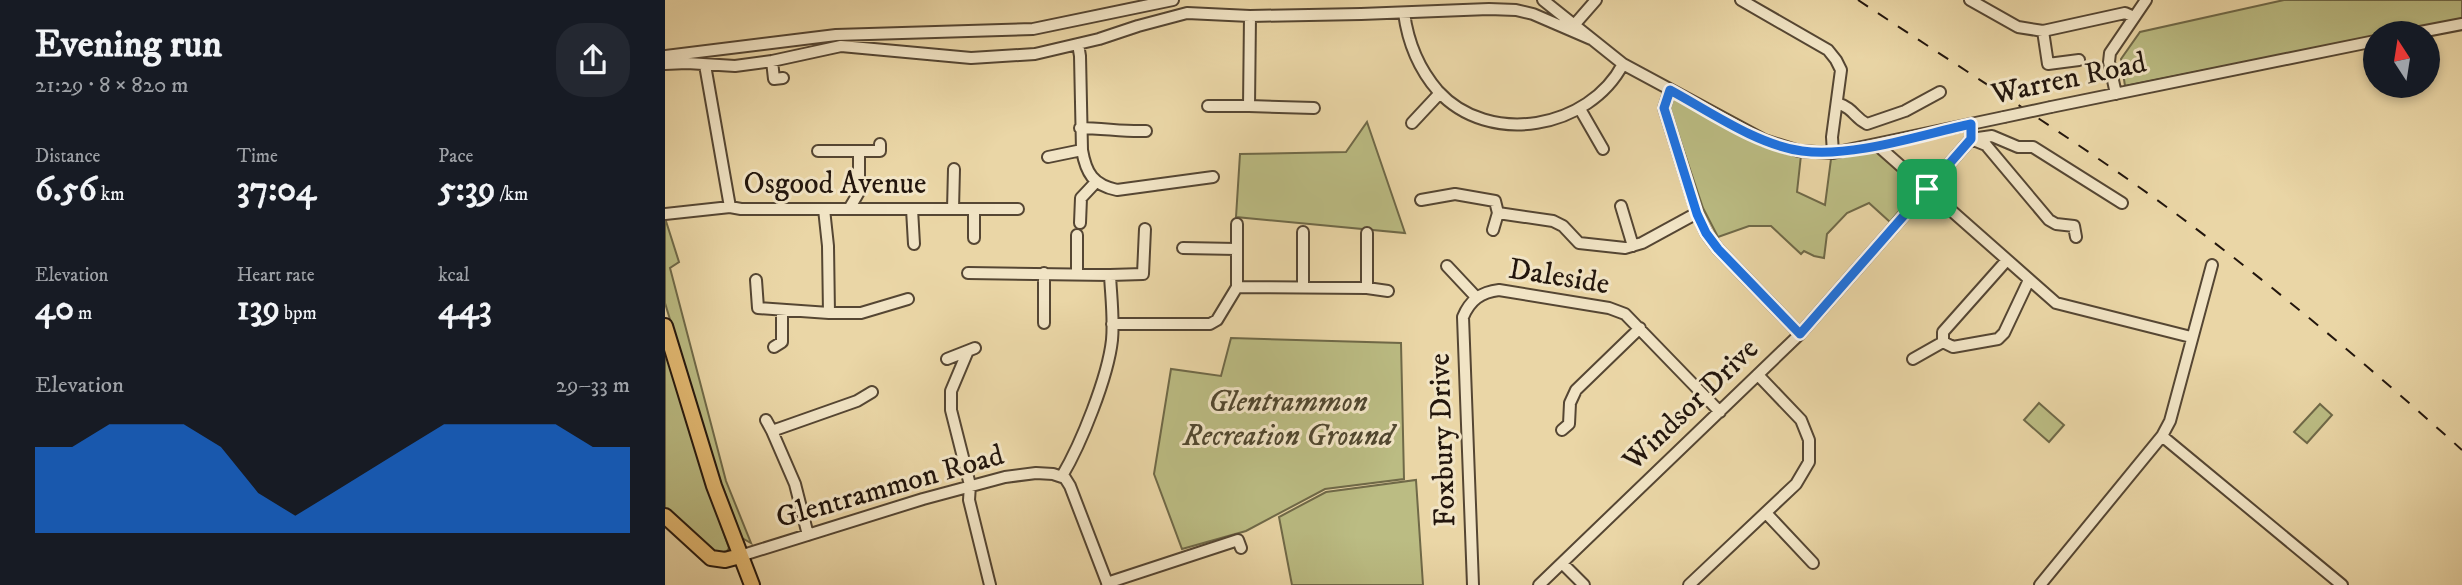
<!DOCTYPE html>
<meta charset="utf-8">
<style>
body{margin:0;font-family:"IM FELL DW Pica",serif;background:#242831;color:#f1f3f6;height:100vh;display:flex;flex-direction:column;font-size:26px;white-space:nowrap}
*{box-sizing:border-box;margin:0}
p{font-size:23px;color:#9ea1a6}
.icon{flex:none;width:38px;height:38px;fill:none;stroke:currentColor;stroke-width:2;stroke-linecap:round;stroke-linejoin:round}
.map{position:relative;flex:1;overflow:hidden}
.panel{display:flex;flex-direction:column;background:#171b24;width:665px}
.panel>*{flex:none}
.needle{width:46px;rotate:348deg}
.fabs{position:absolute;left:1698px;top:21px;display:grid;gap:14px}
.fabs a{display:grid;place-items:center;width:77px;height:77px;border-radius:50%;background:#171b24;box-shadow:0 4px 10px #0003;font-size:35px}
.pin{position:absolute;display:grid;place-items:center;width:60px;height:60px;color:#fff;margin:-30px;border-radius:14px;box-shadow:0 4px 10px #0006}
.round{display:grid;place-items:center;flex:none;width:74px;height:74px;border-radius:28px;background:#242831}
.summary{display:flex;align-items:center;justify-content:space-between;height:119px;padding:0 35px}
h1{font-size:38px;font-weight:700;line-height:52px}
.stats{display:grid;grid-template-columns:repeat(3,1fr);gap:10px;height:119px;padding:7px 35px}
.stats div{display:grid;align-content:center}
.stats b{font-size:35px;font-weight:700}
.stats small{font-size:19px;font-weight:400}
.stats p{font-size:19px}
.chart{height:196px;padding:14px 35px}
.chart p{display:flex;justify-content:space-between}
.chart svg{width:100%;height:126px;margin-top:7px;fill:#1a73e8;opacity:.7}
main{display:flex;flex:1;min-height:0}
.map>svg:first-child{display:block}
.green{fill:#bbbc83;stroke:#6f6948;stroke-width:2}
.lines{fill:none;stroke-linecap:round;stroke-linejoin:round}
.minor-casing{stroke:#554633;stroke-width:14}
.major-casing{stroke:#23160d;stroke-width:18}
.minor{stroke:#f1e4c5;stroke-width:10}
.major{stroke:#e5bb73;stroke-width:14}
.rail{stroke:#23160d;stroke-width:2;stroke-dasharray:12 12;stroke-linecap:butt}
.minor-bridge-casing{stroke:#554633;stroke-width:14;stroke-linecap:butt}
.minor-bridge{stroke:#f1e4c5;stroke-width:10}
.route-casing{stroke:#fff;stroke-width:14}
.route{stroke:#1a73e8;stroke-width:9}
.labels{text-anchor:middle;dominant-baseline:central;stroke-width:6;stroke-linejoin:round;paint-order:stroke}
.street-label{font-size:30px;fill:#23160d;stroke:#f1e4c5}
.park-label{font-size:30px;font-style:italic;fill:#514830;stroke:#f1e4c5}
</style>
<main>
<section class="panel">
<div class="summary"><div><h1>Evening run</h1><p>21:29 · 8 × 820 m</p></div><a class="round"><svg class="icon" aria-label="share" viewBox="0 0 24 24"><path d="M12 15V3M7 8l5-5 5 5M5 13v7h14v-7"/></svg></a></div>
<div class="stats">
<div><p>Distance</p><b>6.56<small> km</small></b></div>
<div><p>Time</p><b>37:04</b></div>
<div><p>Pace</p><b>5:39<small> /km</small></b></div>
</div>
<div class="stats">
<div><p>Elevation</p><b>40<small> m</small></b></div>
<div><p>Heart rate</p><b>139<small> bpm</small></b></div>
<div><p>kcal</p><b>443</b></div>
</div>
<div class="chart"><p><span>Elevation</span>29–33 m</p>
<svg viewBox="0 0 160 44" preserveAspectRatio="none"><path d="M0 44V14L10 14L20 6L30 6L40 6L50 14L60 30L70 38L80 30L90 22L100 14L110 6L120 6L130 6L140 6L150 14L160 14V44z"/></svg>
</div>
</section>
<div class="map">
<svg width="1797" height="585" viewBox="0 0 1797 585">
<rect width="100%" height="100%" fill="#ead6a6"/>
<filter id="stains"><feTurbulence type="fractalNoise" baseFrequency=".00286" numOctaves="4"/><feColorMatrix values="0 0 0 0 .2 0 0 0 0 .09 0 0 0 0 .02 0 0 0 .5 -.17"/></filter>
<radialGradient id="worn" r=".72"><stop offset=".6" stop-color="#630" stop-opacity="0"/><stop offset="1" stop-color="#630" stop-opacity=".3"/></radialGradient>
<path class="green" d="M1619 0H1797V19L1726 33H1710V36L1460 86 1456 59 1475 32Z
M1010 96 1136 155 1132 192 1160 205 1166 159 1213 149 1255 186 1225 222 1204 203 1182 213 1162 234 1159 258 1149 256 1139 251 1136 254 1106 226H1084L1053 237 1038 208 1005 110V103Z
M702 122 740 233 571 217 575 154 681 152Z
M0 218 14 262 5 268 61 481 86 543 77 538 49 464 0 303Z
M566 338 736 343 739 479 660 489 581 531 517 549 489 474 506 369 556 376Z
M0 339 47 500 64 548 60 554 47 550 0 509Z
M1374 403 1399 425 1384 442 1359 420Z
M1655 404 1667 415 1642 443 1629 432Z
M751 480 758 585H627L614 517 661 492Z"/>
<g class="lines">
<defs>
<path id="minor" d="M878 0 958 64 1099 140 1134 151 1168 153 1339 117
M1076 0 1163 50 1171 60 1176 70 1167 137 1168 153
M1305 0 1353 27 1378 31 1460 13 1469 17
M739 13C743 43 753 68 773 91 824 147 924 129 958 64
M910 24 931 0
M1378 31 1383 64 1414 60
M1750 33 1797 24
M413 44 415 56 417 150C421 173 428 185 452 190L548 177
M0 56 171 35 368 29 508 0
M107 61 109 79 118 78
M0 64 22 63 70 66 107 61 176 46 306 58 370 54 434 39 473 26 522 13 585 16 696 14 824 9 851 10 868 14 926 39
M40 65 65 207
M1005 90 999 108 1032 213 1041 233 1053 249 1135 334
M1451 94 1444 62 1445 53 1481 0
M1172 103C1190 109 1188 117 1202 124L1240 111 1275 92
M543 106H584L585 16
M584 106 649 108
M1386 107 1710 41
M915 109 938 149
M747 123 775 93
M415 128C438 128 459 132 481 131
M1306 139 1327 136 1353 147H1368L1457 203
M1306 139 1321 145 1384 220 1391 224 1409 226 1411 237
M1212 145 1391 303 1526 337
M153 151H194V192L184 209
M194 151H215V144
M383 157 417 150
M756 200 790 194 830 201 833 213 828 230
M956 206 968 246
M159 209 163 246 164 313
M247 209 249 244
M288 209 289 169
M833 213 888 221 898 226 914 243 960 248 977 243 1032 213
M0 214 65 207 76 209H353
M415 223 416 198 431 182
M638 232V287
M702 233V288
M309 238V209
M518 248 571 249
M1342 260 1278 332V342L1288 347 1333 339 1339 333 1364 280
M782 266 812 298
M303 273 445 275C446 296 449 318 447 340 443 377 416 444 397 476
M412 273V235
M445 275 478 274 480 229
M91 280 93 308 164 313H196L243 299
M572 287V224
M379 323V273
M447 324H545L552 320 572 287 702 288 723 291
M109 347 117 342V311
M302 353 286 391V410L305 485 304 500 325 585
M282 359 310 348
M1248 359 1278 342
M101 420 107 431 192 401 207 392
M897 430 904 424 905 403 911 390 975 328
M107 431 130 484 143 535
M1497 436 1677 585
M1101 513 1148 563
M75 556 258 499 340 477 371 473 388 474 400 478 405 486 443 585
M897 563 919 585
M442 583 573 540 576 548
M808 585 798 317C805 300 816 292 834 290L944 308 960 314 1055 412
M874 585 1135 334 1306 139V124
M1024 585 1131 484 1144 462V440L1136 420 1093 375
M1375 585 1497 436 1505 421 1547 265"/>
<path id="major" d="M0 326 49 486 87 585
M0 516 46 558 60 560 75 556"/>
</defs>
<use href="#minor" class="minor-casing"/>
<use href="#major" class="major-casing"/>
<use href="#minor" class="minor"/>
<use href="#major" class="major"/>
<path class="rail" d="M1193 0C1300 71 1411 140 1514 216 1612 289 1706 368 1797 450"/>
<defs>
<path id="minor-bridge" d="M1339 117 1386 107"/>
</defs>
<use href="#minor-bridge" class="minor-bridge-casing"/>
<use href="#minor-bridge" class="minor-bridge"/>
</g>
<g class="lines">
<defs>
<path id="route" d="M1005 90C1044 111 1092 145 1137 151 1187 158 1255 135 1306 124V139L1135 334 1053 249 1041 233 1032 214 999 108Z"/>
</defs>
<use href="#route" class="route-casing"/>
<use href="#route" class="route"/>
</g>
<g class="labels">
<g class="street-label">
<text transform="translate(1404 79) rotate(-12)">Warren Road</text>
<text x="170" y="184">Osgood Avenue</text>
<text transform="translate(894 277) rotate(9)">Daleside</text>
<text transform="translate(1026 405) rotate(-44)">Windsor Drive</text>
<text transform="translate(778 440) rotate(-92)">Foxbury Drive</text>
<text transform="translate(225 487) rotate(-16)">Glentrammon Road</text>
</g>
<g class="park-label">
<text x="623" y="402">Glentrammon<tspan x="623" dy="34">Recreation Ground</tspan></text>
</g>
</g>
<rect width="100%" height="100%" filter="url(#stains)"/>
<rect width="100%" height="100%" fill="url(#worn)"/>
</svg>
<div class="fabs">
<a><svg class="needle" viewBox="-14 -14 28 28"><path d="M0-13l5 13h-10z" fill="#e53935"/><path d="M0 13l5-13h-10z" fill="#9ea1a6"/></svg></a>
</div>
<div class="pin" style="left:1262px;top:189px;background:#1e9e55"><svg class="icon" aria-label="arrive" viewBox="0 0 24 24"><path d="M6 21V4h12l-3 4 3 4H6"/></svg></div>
</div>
</main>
